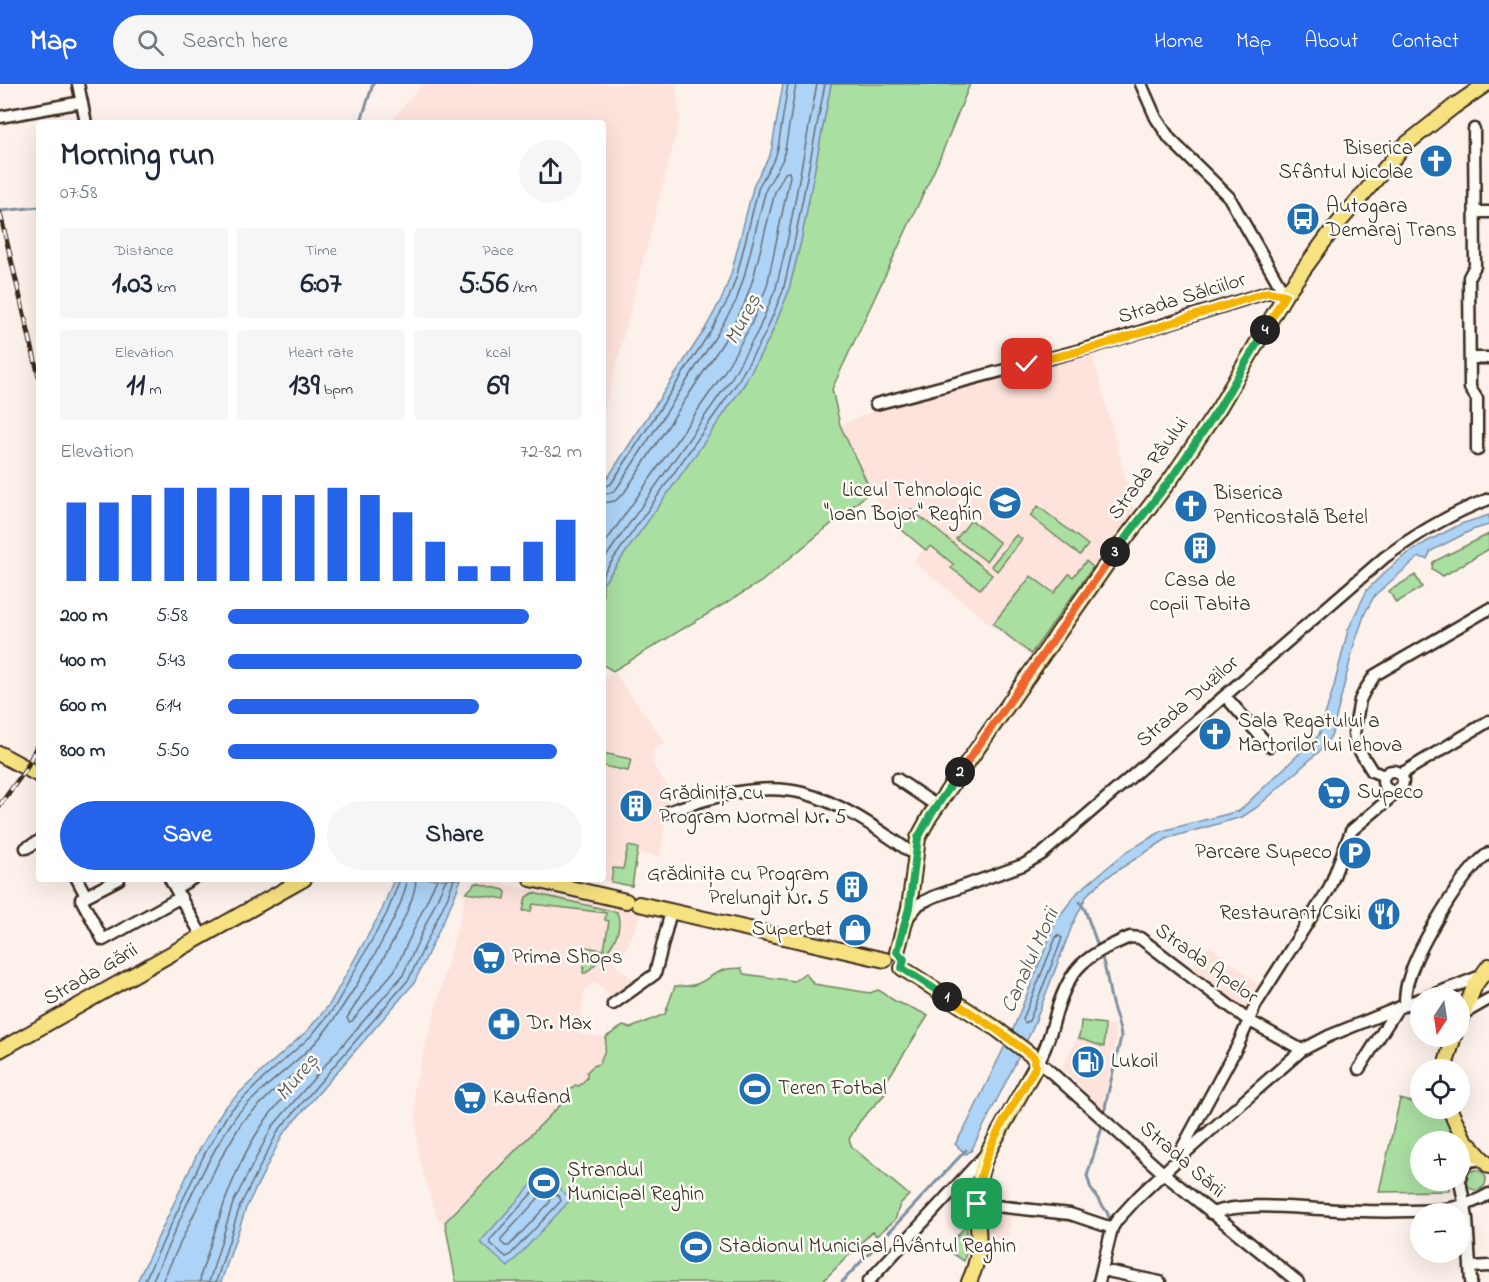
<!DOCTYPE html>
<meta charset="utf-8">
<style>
body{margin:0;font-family:"Indie Flower",sans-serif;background:#f6f6f7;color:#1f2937;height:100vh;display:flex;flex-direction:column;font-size:22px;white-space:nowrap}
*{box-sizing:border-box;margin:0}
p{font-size:20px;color:#747a83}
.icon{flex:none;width:33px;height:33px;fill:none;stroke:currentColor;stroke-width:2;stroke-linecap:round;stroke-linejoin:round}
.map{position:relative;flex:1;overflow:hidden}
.panel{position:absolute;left:36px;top:36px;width:570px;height:762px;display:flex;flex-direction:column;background:#fff;border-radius:6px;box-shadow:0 6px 24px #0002}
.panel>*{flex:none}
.needle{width:39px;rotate:192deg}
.controls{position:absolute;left:1410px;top:903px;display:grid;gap:12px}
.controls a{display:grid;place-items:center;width:60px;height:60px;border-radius:50%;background:#fff;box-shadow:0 6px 24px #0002;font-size:30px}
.pin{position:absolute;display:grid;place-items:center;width:51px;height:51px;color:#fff;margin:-26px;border-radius:12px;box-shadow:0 3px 9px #0006}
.km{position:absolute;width:30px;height:30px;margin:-15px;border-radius:50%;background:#222;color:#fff;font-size:16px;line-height:30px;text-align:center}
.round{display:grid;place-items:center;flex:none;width:63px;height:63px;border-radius:32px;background:#f6f6f7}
.head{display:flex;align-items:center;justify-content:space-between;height:102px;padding:0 24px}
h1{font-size:33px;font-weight:700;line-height:45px}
.metrics{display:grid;grid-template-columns:repeat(3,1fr);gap:9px;height:102px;padding:6px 24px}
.metrics div{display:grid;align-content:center;border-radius:6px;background:#f6f6f7;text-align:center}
.metrics b{font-size:30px;font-weight:700}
.metrics small{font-size:16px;font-weight:400}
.metrics p{font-size:16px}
.chart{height:168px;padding:12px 24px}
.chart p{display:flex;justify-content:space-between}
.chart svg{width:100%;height:108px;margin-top:6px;stroke:#2563eb;stroke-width:6}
.primary-button{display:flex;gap:12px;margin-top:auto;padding:12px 24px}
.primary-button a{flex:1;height:69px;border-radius:36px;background:#2563eb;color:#fff;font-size:24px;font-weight:700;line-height:69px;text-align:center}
.primary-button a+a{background:#f6f6f7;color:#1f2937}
ul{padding:0 24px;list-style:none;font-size:20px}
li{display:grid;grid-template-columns:96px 72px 1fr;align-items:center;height:45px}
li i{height:15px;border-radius:8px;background:#2563eb}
header{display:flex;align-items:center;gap:36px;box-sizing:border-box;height:84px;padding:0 30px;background:#2563eb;color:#fff}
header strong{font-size:28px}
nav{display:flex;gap:33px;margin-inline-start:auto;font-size:21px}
.search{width:420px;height:54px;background:#f6f6f7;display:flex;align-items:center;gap:15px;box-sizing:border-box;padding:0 21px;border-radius:33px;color:#747a83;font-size:22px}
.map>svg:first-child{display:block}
.built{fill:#fde3dc}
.green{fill:#aadfa2;stroke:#728460;stroke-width:1.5}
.water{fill:#add4f7;stroke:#7f90a0;stroke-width:1.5}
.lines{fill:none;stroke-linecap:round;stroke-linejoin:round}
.shore{stroke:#696e75;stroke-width:1.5}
.stream{stroke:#7f90a0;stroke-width:3}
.minor-casing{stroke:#3b2a1e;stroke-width:15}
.major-casing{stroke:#3b2a1e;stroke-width:18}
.minor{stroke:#fdfcf7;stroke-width:10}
.major{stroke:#f7e281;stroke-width:14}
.rail-casing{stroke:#3b2a1e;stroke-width:5}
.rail{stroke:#fdfcf7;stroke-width:3;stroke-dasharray:9;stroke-linecap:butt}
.split-1-casing{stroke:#fff;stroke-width:12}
.split-2-casing{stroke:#fff;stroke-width:12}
.split-3-casing{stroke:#fff;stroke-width:12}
.split-4-casing{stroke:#fff;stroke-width:12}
.split-5-casing{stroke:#fff;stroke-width:12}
.split-1{stroke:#f5b400;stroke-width:8}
.split-2{stroke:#22a559;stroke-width:8}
.split-3{stroke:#f0652b;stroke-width:8}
.split-4{stroke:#22a559;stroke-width:8}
.split-5{stroke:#f5b400;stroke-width:8}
.labels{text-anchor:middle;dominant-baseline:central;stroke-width:5;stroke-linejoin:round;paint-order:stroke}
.poi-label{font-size:21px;fill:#3b2a1e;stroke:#fdfcf7;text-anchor:start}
.street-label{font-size:21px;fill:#3b2a1e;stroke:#fdfcf7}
.water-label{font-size:22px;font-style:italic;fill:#585454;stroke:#fdfcf7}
</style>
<header>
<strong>Map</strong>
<div class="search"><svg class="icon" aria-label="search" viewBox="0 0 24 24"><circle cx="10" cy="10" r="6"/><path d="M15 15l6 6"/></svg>Search here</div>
<nav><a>Home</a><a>Map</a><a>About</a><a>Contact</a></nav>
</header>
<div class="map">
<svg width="1489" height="1198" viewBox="0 0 1489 1198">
<rect width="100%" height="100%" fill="#fdf1eb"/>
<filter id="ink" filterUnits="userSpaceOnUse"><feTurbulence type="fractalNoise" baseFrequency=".0167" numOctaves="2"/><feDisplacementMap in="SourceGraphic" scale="12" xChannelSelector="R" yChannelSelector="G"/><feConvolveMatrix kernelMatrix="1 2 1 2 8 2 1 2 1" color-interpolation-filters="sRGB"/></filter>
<g filter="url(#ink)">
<path class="built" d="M423 0H676L680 35 603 331V39H389Z
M1092 268 1135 430 1031 573 914 478 923 466 890 438 871 407 840 341 879 325Z
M614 588 665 658 652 667 653 681 670 707 660 773 639 769 632 803 594 795H603V595Z
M481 795 615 824H627L641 830 626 865 612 878 634 897 612 913 595 898 585 906 578 950 606 953 604 971 598 983 445 1138 438 1137 418 1070 414 1005 466 810 471 803Z
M1210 862 1260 902 1242 925 1191 886Z
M1081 937 1115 941 1116 958 1104 1013 1105 1027 1062 984 1080 949Z
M982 1125 1012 1128 1007 1155 984 1160Z"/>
<path class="green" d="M831 0H970L939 76 832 305 840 341 871 407 761 498 613 587 603 581V500L743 302 770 253 788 209 801 157Z
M1038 422 1088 461 1080 471 1030 432Z
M911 425 992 491 980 505 951 484 953 480 931 462 926 466 897 442Z
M971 436 1000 459 986 477 956 455Z
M1489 450V465L1443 492 1432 485 1433 478Z
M1016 451 1022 455 997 487 991 482Z
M1086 477 1093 483 1031 570 993 540 1031 492 1054 509 1069 490 1073 493Z
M1415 491 1422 503 1396 519 1389 507Z
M603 669 631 675 628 687 603 682Z
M628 762 638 764 632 802 611 798 613 784 623 785Z
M476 799 504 806 506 808 505 815 466 809Z
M533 809 617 828C626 853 602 874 586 889H583L586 863 604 866 609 837 605 836 606 829 533 820 531 827H523L526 813Z
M741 884 744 890 794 897 805 889 814 900 870 909 878 906C885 909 889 914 895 917 906 922 917 925 928 932L882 1004 885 1010 860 1037 849 1055 852 1063 909 1111 900 1120 895 1136 876 1152 873 1147 822 1198H456L445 1138 570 1011 569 1007 575 1001 579 1002 587 994V988L593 982 599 980 605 966 606 953 623 942 631 944 665 930 675 902C700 904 701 896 721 887 727 884 734 885 741 884Z
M1081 937 1105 940 1104 963 1078 954 1080 949Z
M1400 1015 1420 1020V1024L1432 1025 1444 1031 1453 1057 1420 1058V1096L1450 1097 1449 1107 1379 1108Z
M1466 1096a10 10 0 1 1 20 0a10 10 0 1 1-20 0Z
M967 1140V1165L964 1177 946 1165Z"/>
<path class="water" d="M783 0H831L801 157 788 209 770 253 743 302 708 353 603 500V401L705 245 723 212 731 190 754 100 770 71 772 63Z
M1489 431V441L1472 446 1431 467 1427 475 1419 473 1375 511 1365 529 1354 561 1332 650 1323 664 1256 724 1242 733 1168 754 1104 795 1087 811 1072 842 1032 946 971 1067 966 1070 955 1060 966 1042 1014 943 1057 835 1078 808 1126 768 1162 747 1239 727 1319 651 1334 602 1348 546 1367 506 1384 489 1404 472 1428 457 1461 440Z
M394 795H461L454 814 414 899 283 1050 246 1124 221 1198H137L198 1068 224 1024 260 989 307 947 329 921 382 826Z
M542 1089 571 1115 508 1183 480 1158Z"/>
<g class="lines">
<path class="shore" d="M603 403 611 400 710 248 729 214 737 191 759 102 775 74 778 64 788 0
M603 410 611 409 617 404 716 252 736 217 744 193 766 105 782 77 785 66 796 0
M603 419 615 417 624 409 724 257 744 221 753 195 775 108 785 89 789 88 790 92 767 202 750 243 723 290 603 462
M603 477 731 295 758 247 776 204 788 154 817 0
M603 490 737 299 765 250 783 207 795 155 825 0
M416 795C415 828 366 904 347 934L349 938 352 937 395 886 437 795
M1057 851 1062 854 1058 865 1029 937 1025 939 1023 935Z
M541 1099H545L560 1114 561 1117 509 1172 506 1173 490 1159V1156Z
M542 1110 550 1114V1118L509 1162H505L501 1158V1155Z
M144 1198 204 1071 229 1028 264 994 311 952 334 924 387 829 400 795
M152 1198C177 1143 200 1085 234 1035 238 1028 246 1021 253 1015 273 995 297 978 317 957 340 932 405 828 407 795
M162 1198 218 1079 242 1038 275 1006 309 977 312 976 313 981C297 999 279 1017 265 1037 233 1082 218 1138 201 1190L200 1198
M209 1198 233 1119 272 1043 403 891 446 795
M216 1198 240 1122 278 1047 409 895 448 812 454 795"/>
<path class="stream" d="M358 39 361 37 373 0
M0 127 39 123
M1080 818 1085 826 1099 865
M1101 871C1107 887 1108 903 1112 919 1115 931 1120 941 1121 953L1106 1018 1104 1034
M1103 1040 1087 1092 1091 1105 1107 1128 1111 1139
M842 1198 966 1066"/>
<defs>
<path id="minor" d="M78 0 86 39
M1141 0 1156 34 1170 55 1229 113 1285 211
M0 33 82 18
M1474 45 1475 182 1469 193 1470 304 1477 315V366
M1475 128H1489
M1471 274H1489
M876 320 1092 263 1268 208 1285 211
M1225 612 1269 662
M1383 697a10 10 0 1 1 20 0a10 10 0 1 1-20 0Z
M1401 690 1489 637
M1384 692 1372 687 1356 661 1354 649 1360 616 1365 606 1375 591 1387 584 1489 525
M897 695 937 722
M668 728C710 713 759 698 803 709 843 719 882 748 915 771
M26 764 39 757
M77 795 86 812 119 795
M170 795 202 852
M176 804 192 795
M86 812 81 815 103 856 181 813
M909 832 919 820 933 813 1023 781 1042 770 1385 473C1418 449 1451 429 1489 415
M1425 914 1481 892
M613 920 655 890 671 827
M1405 921C1405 912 1406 902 1409 894 1418 863 1463 786 1489 769
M1463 930 1489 915
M1041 973C1048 959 1052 945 1056 929 1070 882 1085 872 1130 853L1140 854 1248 936 1302 966
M1043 981 1163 1089 1298 1198
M1359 985 1397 925
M1178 1072 1238 961 1256 920 1329 805 1351 747 1390 714 1398 705
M977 1120 1070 1130 1112 1144
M1211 1129C1246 1118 1285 1123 1321 1125 1351 1127 1380 1128 1409 1127 1438 1127 1464 1125 1489 1110
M1470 1183 1489 1182
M1102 1186 1160 1198
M868 1198 986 1070
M1099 1198 1112 1144 1117 1136 1139 1112 1176 1077 1253 1009 1302 966 1329 952 1420 915
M1471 1198 1467 1134 1460 1097 1461 1085 1470 1077 1481 1075"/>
<path id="major" d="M0 670 39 691
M531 795 626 817
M639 820 885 876
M897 868 909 824 918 754 930 732 1118 464 1173 392 1219 324 1285 211 1330 149 1405 61 1453 23 1486 0
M902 884 994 943 1035 974
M1460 938 1475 901 1489 882
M0 966 304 795
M1444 986 1454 952
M1449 1024 1464 1055 1489 1082
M1461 1085 1464 1055
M969 1198C984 1166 977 1151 977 1119 977 1101 981 1084 988 1068L1036 982"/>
</defs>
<use href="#minor" class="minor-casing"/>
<use href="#major" class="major-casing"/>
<use href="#minor" class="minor"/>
<use href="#major" class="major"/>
<defs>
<path id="rail" d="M0 129 39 293
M0 721 26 685 39 657"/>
</defs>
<use href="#rail" class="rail-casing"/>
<use href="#rail" class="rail"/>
</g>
</g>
<g class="lines" filter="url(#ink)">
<defs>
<path id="split-1" d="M947 913 1000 948 1035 974 1034 978 1036 982C1011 1027 979 1067 977 1120"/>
<path id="split-2" d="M947 913 902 884 904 875 897 868 909 824 918 754 930 732 960 688"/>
<path id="split-3" d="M960 688 1115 468"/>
<path id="split-4" d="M1115 468 1173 392 1219 324 1265 246"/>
<path id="split-5" d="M1027 280 1092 264 1268 208 1285 211 1265 246"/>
</defs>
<use href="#split-1" class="split-1-casing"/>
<use href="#split-2" class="split-2-casing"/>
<use href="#split-3" class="split-3-casing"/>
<use href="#split-4" class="split-4-casing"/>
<use href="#split-5" class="split-5-casing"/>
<use href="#split-1" class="split-1"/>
<use href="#split-2" class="split-2"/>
<use href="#split-3" class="split-3"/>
<use href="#split-4" class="split-4"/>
<use href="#split-5" class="split-5"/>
</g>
<defs>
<symbol id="church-disc" viewBox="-11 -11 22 22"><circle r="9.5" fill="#1f6fb2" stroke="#fdfcf7"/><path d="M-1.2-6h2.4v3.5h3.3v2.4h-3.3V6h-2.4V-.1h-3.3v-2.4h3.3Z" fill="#fff"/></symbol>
<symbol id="bus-disc" viewBox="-11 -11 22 22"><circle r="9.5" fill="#1f6fb2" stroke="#fdfcf7"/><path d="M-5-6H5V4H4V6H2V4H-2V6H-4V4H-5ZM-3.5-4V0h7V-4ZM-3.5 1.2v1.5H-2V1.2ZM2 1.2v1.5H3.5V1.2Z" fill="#fff"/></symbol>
<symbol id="school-disc" viewBox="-11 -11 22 22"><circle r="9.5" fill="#1f6fb2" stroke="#fdfcf7"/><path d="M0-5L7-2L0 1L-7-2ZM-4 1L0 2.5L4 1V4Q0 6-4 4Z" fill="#fff"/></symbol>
<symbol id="building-disc" viewBox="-11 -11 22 22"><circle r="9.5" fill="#1f6fb2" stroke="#fdfcf7"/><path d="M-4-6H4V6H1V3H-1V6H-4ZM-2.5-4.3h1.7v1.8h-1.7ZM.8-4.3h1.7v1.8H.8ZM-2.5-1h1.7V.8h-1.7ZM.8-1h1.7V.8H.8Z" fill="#fff"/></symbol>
<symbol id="supermarket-disc" viewBox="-11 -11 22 22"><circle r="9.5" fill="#1f6fb2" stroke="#fdfcf7"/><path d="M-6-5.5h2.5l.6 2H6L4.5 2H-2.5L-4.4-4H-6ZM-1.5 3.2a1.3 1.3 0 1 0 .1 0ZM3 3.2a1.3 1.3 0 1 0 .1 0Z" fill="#fff"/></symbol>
<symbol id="parking-disc" viewBox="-11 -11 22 22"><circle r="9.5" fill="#1f6fb2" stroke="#fdfcf7"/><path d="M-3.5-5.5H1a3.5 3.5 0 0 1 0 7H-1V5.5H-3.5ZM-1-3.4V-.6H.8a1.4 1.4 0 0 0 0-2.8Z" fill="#fff"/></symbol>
<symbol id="restaurant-disc" viewBox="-11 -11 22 22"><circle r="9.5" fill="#1f6fb2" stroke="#fdfcf7"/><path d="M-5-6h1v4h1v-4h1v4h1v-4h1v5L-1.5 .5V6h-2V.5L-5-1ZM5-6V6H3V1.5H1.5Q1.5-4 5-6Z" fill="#fff"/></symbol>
<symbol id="shop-disc" viewBox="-11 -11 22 22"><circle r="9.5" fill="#1f6fb2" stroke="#fdfcf7"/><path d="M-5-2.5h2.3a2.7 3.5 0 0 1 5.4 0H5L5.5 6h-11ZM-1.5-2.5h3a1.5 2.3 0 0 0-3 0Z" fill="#fff"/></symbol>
<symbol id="pharmacy-disc" viewBox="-11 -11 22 22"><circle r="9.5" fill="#1f6fb2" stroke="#fdfcf7"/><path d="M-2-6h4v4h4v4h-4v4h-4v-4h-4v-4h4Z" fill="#fff"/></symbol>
<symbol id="fuel-disc" viewBox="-11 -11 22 22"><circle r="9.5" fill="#1f6fb2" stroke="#fdfcf7"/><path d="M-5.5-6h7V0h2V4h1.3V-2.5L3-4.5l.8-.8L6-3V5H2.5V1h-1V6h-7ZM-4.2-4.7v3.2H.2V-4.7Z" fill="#fff"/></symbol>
<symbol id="stadium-disc" viewBox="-11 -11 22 22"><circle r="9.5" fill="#1f6fb2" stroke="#fdfcf7"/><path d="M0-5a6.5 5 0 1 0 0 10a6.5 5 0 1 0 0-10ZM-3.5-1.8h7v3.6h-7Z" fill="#fff"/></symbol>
</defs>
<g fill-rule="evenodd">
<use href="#church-disc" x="1417" y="58" width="38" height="38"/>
<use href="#bus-disc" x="1284" y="116" width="38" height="38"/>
<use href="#school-disc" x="986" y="400" width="38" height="38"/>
<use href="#church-disc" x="1172" y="403" width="38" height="38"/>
<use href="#building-disc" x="1181" y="445" width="38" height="38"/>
<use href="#church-disc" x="1196" y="631" width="38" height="38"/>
<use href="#supermarket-disc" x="1315" y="690" width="38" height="38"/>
<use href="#building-disc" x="617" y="703" width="38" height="38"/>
<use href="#parking-disc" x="1336" y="750" width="38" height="38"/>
<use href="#building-disc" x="833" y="784" width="38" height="38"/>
<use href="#restaurant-disc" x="1365" y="811" width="38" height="38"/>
<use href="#shop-disc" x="836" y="827" width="38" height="38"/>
<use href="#supermarket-disc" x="470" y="855" width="38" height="38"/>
<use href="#pharmacy-disc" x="485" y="921" width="38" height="38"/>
<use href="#fuel-disc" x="1069" y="959" width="38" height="38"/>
<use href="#stadium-disc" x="736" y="986" width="38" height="38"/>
<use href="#supermarket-disc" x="451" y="995" width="38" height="38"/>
<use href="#stadium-disc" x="525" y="1080" width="38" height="38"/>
<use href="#stadium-disc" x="677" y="1144" width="38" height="38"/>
</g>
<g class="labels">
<g class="poi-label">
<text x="1413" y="65" text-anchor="end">Biserica<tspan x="1413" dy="24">Sfântul Nicolae</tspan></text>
<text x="1326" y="123">Autogara<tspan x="1326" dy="24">Demaraj Trans</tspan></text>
<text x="982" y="407" text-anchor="end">Liceul Tehnologic<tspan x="982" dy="24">"Ioan Bojor" Reghin</tspan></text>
<text x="1214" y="410">Biserica<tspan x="1214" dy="24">Penticostală Betel</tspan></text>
<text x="1200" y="497" text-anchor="middle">Casa de<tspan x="1200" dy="24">copii Tabita</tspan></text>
<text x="1238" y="638">Sala Regatului a<tspan x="1238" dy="24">Martorilor lui Iehova</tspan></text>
<text x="1357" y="709">Supeco</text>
<text x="659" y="710">Grădinița cu<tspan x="659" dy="24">Program Normal Nr. 5</tspan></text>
<text x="1332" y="769" text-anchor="end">Parcare Supeco</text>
<text x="829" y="791" text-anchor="end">Grădinița cu Program<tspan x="829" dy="24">Prelungit Nr. 5</tspan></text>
<text x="1361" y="830" text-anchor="end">Restaurant Csiki</text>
<text x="832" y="846" text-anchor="end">Superbet</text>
<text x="512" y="874">Prima Shops</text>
<text x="527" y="940">Dr. Max</text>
<text x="1111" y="978">Lukoil</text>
<text x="778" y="1005">Teren Fotbal</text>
<text x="493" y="1014">Kaufland</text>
<text x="567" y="1087">Ștrandul<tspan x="567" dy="24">Municipal Reghin</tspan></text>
<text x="719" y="1163">Stadionul Municipal Avântul Reghin</text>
</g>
<g class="street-label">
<text transform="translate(1182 215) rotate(-17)">Strada Sălciilor</text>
<text transform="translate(1149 385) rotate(-54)">Strada Râului</text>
<text transform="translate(1188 618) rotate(-41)">Strada Duzilor</text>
<text transform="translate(1206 880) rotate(36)">Strada Apelor</text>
<text transform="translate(91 891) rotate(-30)">Strada Gării</text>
<text transform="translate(1182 1076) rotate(41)">Strada Sării</text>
</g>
<g class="water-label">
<text transform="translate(744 236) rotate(-62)">Mureș</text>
<text transform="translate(1031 877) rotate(-66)">Canalul Morii</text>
<text transform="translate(298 994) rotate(-50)">Mureș</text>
</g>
</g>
</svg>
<div class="controls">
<a><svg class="needle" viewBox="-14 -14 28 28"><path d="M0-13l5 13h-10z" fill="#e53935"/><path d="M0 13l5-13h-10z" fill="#747a83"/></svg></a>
<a><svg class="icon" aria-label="locate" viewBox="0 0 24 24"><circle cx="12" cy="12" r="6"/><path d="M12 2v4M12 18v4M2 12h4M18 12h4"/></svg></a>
<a>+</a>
<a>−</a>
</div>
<div class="pin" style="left:977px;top:1120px;background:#1e9e55"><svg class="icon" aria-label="arrive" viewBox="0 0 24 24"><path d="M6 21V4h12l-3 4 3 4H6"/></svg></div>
<div class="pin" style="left:1027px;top:280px;background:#d93025"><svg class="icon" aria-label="check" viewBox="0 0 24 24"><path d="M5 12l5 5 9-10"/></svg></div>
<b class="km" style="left:947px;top:913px">1</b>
<b class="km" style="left:960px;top:688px">2</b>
<b class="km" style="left:1115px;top:468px">3</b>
<b class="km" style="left:1265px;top:246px">4</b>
<section class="panel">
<div class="head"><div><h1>Morning run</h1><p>07:58</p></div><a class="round"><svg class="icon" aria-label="share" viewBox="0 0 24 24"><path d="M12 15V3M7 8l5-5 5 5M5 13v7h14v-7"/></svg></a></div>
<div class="metrics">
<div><p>Distance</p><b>1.03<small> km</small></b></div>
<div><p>Time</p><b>6:07</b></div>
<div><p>Pace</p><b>5:56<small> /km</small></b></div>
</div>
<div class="metrics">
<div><p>Elevation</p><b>11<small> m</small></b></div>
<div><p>Heart rate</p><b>139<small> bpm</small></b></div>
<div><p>kcal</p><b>69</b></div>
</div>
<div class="chart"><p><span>Elevation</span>72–82 m</p>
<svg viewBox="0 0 160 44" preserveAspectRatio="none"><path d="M5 44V12M15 44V12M25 44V9M35 44V6M45 44V6M55 44V6M65 44V9M75 44V9M85 44V6M95 44V9M105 44V16M115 44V28M125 44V38M135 44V38M145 44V28M155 44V19"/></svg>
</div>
<ul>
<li><b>200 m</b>5:58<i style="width:85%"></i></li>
<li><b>400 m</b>5:43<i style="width:100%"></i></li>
<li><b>600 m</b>6:14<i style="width:71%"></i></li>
<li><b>800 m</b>5:50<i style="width:93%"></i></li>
</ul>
<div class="primary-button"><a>Save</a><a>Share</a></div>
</section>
</div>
